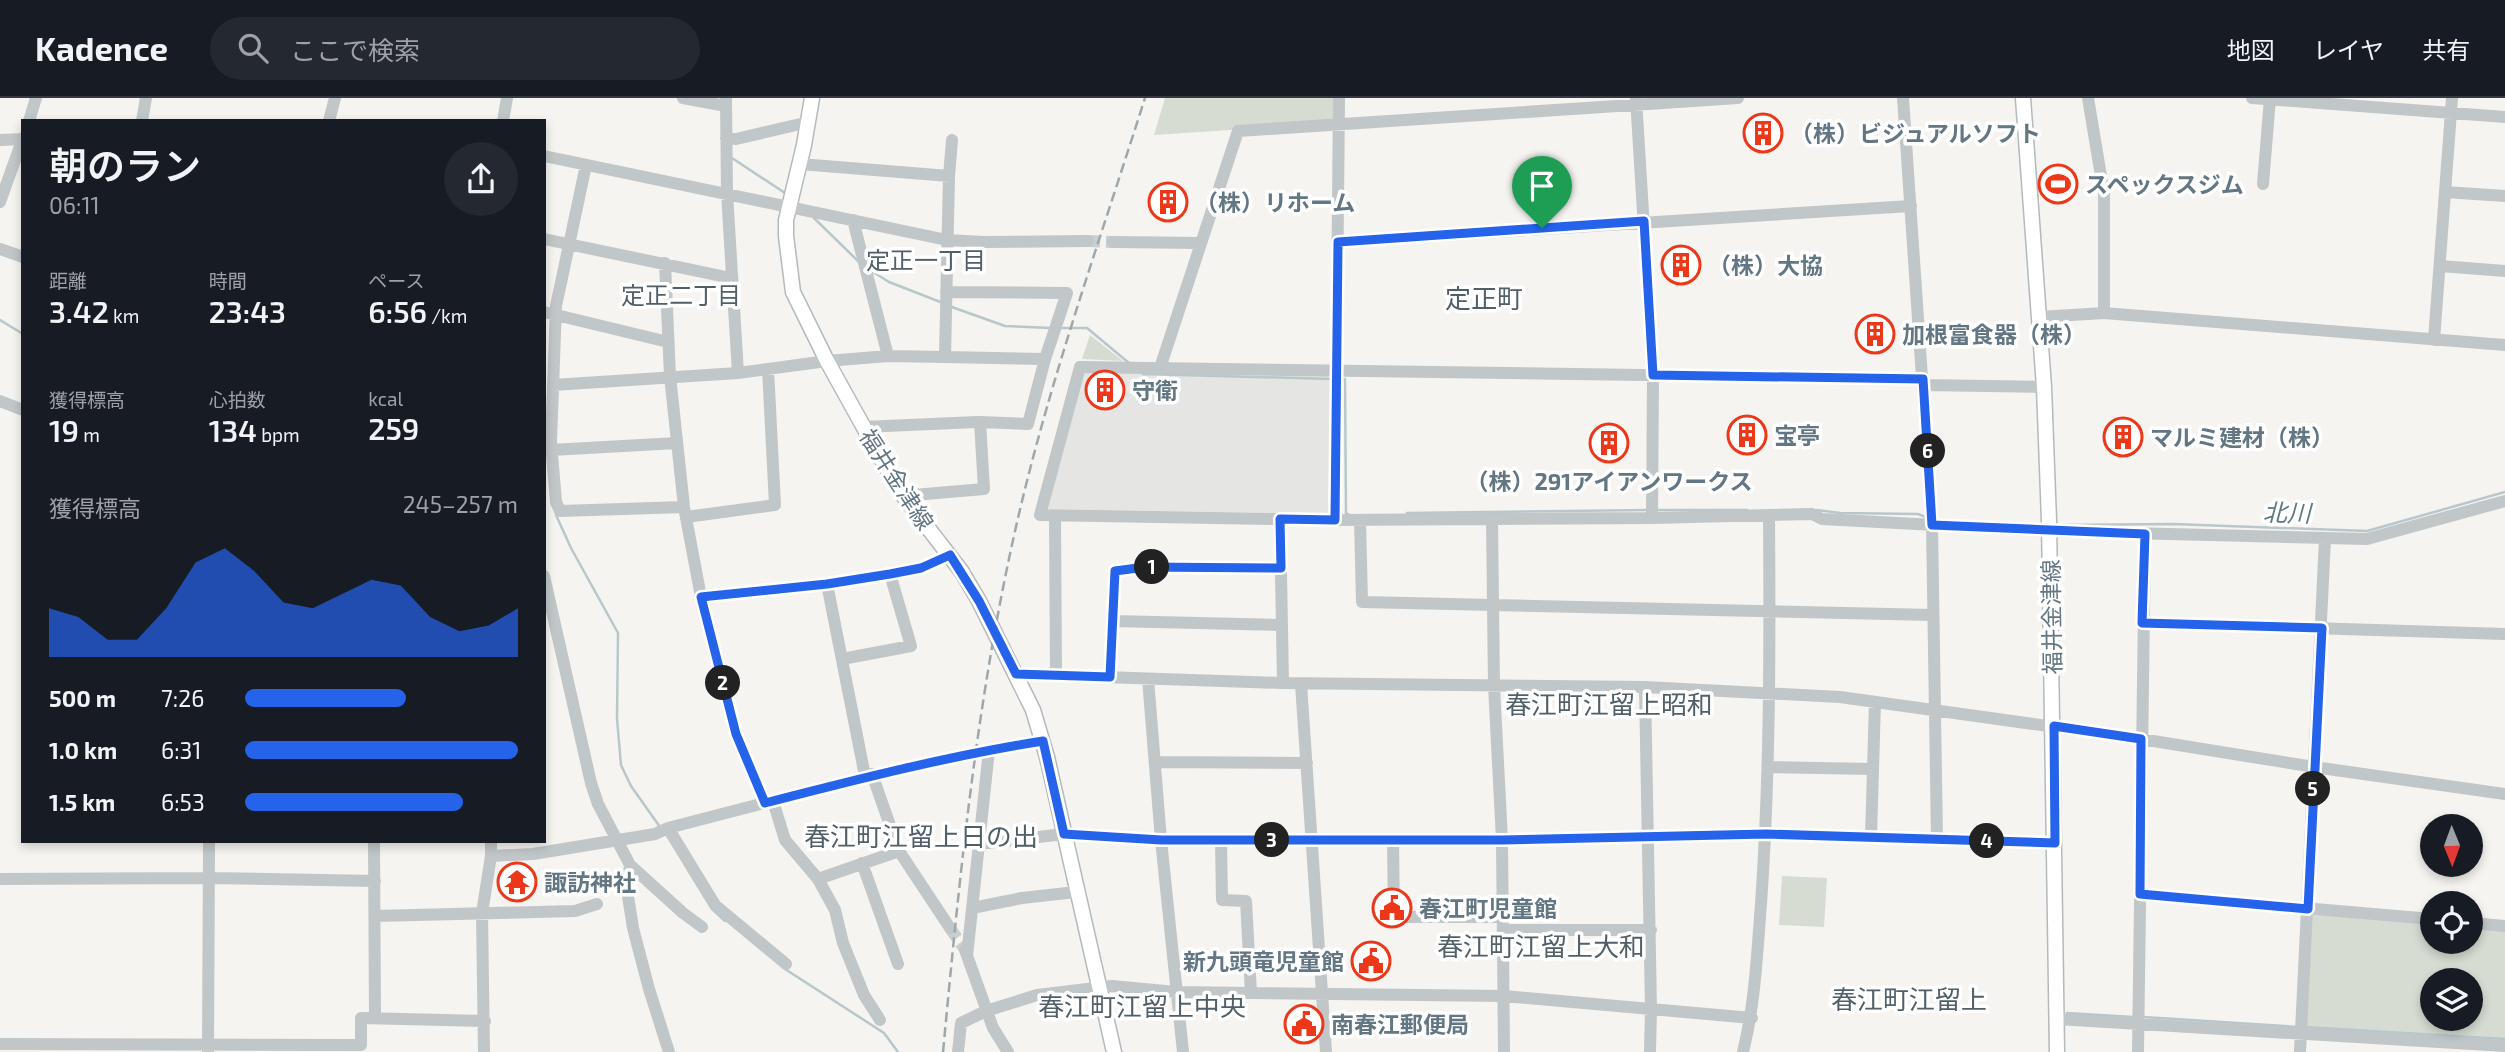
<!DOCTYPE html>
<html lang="ja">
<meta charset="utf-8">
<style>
body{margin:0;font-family:"Exo 2","Noto Sans JP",sans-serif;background:#242831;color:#f1f3f6;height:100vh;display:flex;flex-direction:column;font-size:26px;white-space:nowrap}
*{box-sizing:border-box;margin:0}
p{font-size:23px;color:#9ea1a6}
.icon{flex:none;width:38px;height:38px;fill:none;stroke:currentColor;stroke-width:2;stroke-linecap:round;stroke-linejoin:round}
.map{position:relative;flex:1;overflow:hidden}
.details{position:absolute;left:21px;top:21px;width:525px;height:724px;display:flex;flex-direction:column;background:#171b24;border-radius:0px;box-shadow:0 4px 10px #0003}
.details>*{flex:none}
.needle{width:46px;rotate:179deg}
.fabs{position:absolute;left:2420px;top:716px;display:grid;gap:14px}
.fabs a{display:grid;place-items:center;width:63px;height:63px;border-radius:50%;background:#171b24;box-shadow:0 4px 10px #0003;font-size:35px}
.pin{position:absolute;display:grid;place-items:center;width:60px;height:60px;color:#fff;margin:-72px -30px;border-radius:50% 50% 50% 0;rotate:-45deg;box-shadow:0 0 7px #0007}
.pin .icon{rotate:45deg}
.km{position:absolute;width:35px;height:35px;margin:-18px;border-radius:50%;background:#222;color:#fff;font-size:19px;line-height:35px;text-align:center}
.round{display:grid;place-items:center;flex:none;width:74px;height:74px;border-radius:37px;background:#242831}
.summary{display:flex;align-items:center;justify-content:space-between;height:119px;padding:0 28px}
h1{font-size:38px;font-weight:600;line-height:52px}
.metrics{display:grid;grid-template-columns:repeat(3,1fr);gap:10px;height:119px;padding:7px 28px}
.metrics div{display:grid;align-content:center}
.metrics b{font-size:30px;font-weight:600}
.metrics small{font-size:19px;font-weight:400}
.metrics p{font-size:19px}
.chart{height:196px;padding:14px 28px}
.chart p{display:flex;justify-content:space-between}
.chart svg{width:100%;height:126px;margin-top:7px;fill:#2563eb;opacity:.7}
ul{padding:0 28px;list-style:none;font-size:23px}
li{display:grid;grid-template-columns:112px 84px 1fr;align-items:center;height:52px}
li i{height:18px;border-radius:9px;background:#2563eb}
header{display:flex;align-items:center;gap:42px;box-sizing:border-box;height:98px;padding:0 35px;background:#171b24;border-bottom:2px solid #363941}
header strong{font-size:33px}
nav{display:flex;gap:38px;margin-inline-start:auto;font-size:24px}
.search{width:490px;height:63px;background:#242831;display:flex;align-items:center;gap:18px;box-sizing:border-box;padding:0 24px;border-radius:38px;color:#9ea1a6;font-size:26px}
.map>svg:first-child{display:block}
.built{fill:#e5e6e4}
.green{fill:#d6dcd1;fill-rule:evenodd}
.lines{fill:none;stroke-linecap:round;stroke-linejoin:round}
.stream{stroke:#b8c7cb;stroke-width:2.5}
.minor-tunnel{stroke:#c9cecf;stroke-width:12;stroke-dasharray:12 6;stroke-linecap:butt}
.major-casing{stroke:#b4b9bc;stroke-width:17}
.minor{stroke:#c1c6c8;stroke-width:12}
.major{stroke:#fff;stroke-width:14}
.rail{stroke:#9fa7ac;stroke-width:2.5;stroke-dasharray:10 5;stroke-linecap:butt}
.route-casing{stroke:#fff;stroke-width:14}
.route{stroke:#2563eb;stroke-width:9}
.labels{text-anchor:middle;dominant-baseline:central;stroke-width:7;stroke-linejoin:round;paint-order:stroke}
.poi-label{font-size:23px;font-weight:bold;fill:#627783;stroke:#fff;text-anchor:start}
.street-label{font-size:23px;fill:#627783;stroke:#fff}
.neighbourhood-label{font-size:24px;fill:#505f68;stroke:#fff}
.water-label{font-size:24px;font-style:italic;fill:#5d7b81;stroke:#fff}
.quarter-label{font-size:26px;fill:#505f68;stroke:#fff}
</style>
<header>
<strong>Kadence</strong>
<div class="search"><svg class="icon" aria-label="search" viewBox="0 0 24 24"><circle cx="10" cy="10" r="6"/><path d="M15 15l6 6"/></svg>ここで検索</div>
<nav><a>地図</a><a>レイヤ</a><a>共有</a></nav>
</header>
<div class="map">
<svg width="2505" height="954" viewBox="0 0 2505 954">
<rect width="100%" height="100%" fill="#f5f4f0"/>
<path class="built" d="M1087 274 1328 278 1331 281 1330 414 1326 416 1049 411 1045 407 1083 276Z"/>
<path class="green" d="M1165 0H1339V25L1154 37Z
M1090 237 1123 263 1082 261Z
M1782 778 1827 780 1824 829 1779 827Z
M2308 811 2432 821V844H2471V825L2505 828V948L2301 934ZM2432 882H2471V920H2432Z"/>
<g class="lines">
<path class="stream" d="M732 60 788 97
M814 120 859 164
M873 174 889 184 943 205
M949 208 1005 228 1051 230
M0 222 23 236
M1061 230H1087L1129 265
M1143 276 1332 281
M1342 281H1345L1346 416H1348
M1656 412H1747
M1817 412 1840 415 1918 416 1928 420
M1407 415 1649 412
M556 417 571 450 618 535 617 621 621 667 631 688 660 729
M2063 427 2173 426 2367 433 2505 394
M712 811 725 823
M785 871 884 935 898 954
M2067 915 2133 919
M2144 919 2298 929
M2304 929 2505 941"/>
<path class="minor-tunnel" d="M1088 143 1113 144
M950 830 964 850"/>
<defs>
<path id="major" d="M812 0 804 47 786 122V138L793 194 827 263 898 391 962 474 979 503 1033 612 1047 659 1114 954
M2023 0 2044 289 2049 423 2057 954"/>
</defs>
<use href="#major" class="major-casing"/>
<path class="minor" d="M683 0 726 8
M726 0 727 95 738 275
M1636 0 1653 277 1652 420
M1903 0 1932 427 1937 741
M2088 0 2104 96V215
M2252 0 2505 19
M29 23 36 0
M142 23 146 0
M329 23 335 0
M503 23 507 0
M726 40 736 41 809 24
M0 42 23 41
M544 58 947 142 983 144 1088 143
M800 66 949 78
M586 67 556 208 551 344 556 404 560 413 684 409
M2263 86 2270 0
M2445 94 2505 98
M0 104 23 40
M853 122 888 258
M544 141 731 180
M1113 144 1201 145
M1338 144 1911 108
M0 151 23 159
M665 165 670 278 684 409 701 499 736 636 766 705
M2440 168 2505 173
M544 214 668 244
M2039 219 2104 215 2505 247
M2434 242 2452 0
M945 259 1045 261
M1160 270 1238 33 1738 0
M1923 281 1080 269 1040 417 1335 422 1652 420 1812 416 1822 421 2049 433 2367 441 2505 403
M553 287 738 275 827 263 888 258 945 259 949 78 952 42
M1924 287 2044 289
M0 303 23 312
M863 329 977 324
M551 352 677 345
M902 398 984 391 980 324 1028 326 1045 261 1067 195 946 194
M1055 418 1056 577
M686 419 775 407 768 271
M1280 421 1283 585
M1492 421 1494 588 1502 742 1504 954
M1335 422 1339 0
M1360 422 1362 504 1933 517
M544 478 591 685 598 706 630 767 627 792 633 830 649 891 669 954
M827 486 865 678
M701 499 827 486 890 476 921 470 949 457
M1113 523 1282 527
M2142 525 2505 536
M842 561 911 548 890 476
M1016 576 1283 585 1645 589 1840 599 2141 641 2314 669 2505 696
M1110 579 1115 473 1145 469 1281 470
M1148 581 1161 742 1183 954
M1301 586 1326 954
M1645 589 1651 911 1650 954
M1155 664 1307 665
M1768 669 1873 671
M872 676 899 753 950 830
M773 703 785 742 818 781 835 812 843 845 864 897 880 922
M668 730 715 807 786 866
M1871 739 1875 604
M1221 742 1222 802 1246 803 1251 895
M1393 742 1394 819H1503
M374 744 375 920
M979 746 1064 736 1161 742H1502L1766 736 2055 745
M491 758 533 756 655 736 668 730C793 698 916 663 1043 643
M862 765 898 866
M630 767 683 815 702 829
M0 781 209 780 375 783
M818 781 899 753
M2140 796 2432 821
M972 810 1022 800 1076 794
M375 818 575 813 597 806
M2471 825 2505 828
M1503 832H1651
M965 852 993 930 1008 954
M967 858 989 652
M2057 921 2505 948
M0 946 361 947V920L485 923
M208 953 209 744
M484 954 482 815 491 758V744
M958 954 961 925 986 913 1037 897 1112 888 1176 894 1504 898 1752 920
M1743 954C1755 906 1757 856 1761 806 1770 676 1770 547 1769 417
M2138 954 2145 436
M2300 954 2325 441"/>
<use href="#major" class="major"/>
<path class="rail" d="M943 954C960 774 977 597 1018 420 1051 278 1101 139 1145 0"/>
</g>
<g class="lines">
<defs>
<path id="route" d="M1644 123 1653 277 1923 281 1932 427 2145 436 2142 525 2322 530 2308 811 2140 796 2141 641 2054 628 2055 745 1766 736 1502 742H1161L1064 736 1043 643C949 658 858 681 765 705L736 636 701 499 827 486 890 476 921 470 950 457 979 503 1016 576 1110 579 1115 473 1145 469 1281 470 1280 421 1335 422 1338 144Z"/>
</defs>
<use href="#route" class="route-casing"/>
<use href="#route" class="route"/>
</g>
<defs>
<symbol id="building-ring" viewBox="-11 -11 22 22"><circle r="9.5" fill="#fff" stroke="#ec3719" stroke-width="1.5"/><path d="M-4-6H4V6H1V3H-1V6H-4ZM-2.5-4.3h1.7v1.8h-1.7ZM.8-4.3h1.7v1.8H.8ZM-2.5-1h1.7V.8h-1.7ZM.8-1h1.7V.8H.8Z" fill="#ec3719"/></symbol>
<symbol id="stadium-ring" viewBox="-11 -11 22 22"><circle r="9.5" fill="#fff" stroke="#ec3719" stroke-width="1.5"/><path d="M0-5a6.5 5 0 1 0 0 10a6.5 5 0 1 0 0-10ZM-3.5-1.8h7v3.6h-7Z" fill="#ec3719"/></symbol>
<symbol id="temple-ring" viewBox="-11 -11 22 22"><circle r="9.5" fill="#fff" stroke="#ec3719" stroke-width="1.5"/><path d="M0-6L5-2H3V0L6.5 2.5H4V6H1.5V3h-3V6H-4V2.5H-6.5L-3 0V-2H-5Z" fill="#ec3719"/></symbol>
<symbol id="civic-ring" viewBox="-11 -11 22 22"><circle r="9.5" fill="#fff" stroke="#ec3719" stroke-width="1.5"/><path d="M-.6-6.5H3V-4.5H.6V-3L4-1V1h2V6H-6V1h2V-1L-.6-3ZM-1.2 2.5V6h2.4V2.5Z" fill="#ec3719"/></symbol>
</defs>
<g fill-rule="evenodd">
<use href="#building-ring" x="1741" y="13" width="44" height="44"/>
<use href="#stadium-ring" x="2036" y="64" width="44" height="44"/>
<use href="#building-ring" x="1146" y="82" width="44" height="44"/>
<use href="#building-ring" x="1659" y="145" width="44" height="44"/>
<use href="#building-ring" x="1853" y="214" width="44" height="44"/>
<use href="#building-ring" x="1083" y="270" width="44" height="44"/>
<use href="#building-ring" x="1725" y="315" width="44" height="44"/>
<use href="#building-ring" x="2101" y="317" width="44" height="44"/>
<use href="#building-ring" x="1587" y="323" width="44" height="44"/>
<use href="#temple-ring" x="495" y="762" width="44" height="44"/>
<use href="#civic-ring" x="1370" y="788" width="44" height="44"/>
<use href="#civic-ring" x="1349" y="841" width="44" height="44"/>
<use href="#civic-ring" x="1282" y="904" width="44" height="44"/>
</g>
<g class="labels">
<g class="poi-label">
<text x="1790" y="35">（株）ビジュアルソフト</text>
<text x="2085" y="86">スペックスジム</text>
<text x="1195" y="104">（株）リホーム</text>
<text x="1708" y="167">（株）大協</text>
<text x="1902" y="236">加根富食器（株）</text>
<text x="1132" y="292">守衛</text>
<text x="1774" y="337">宝亭</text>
<text x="2150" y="339">マルミ建材（株）</text>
<text x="1609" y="383" text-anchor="middle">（株）291アイアンワークス</text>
<text x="544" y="784">諏訪神社</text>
<text x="1419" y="810">春江町児童館</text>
<text x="1344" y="863" text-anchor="end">新九頭竜児童館</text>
<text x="1331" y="926">南春江郵便局</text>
</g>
<g class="street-label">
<text transform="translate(897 381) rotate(57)">福井金津線</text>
<text transform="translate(2051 519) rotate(-91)">福井金津線</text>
</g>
<g class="neighbourhood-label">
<text x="926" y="161">定正一丁目</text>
<text x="681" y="196">定正二丁目</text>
</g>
<g class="water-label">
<text transform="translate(2287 414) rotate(1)">北川</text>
</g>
<g class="quarter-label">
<text x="1484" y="199">定正町</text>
<text x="1609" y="605">春江町江留上昭和</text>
<text x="921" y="737">春江町江留上日の出</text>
<text x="1541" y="847">春江町江留上大和</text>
<text x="1909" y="900">春江町江留上</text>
<text x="1142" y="907">春江町江留上中央</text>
</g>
</g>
</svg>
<div class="fabs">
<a><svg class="needle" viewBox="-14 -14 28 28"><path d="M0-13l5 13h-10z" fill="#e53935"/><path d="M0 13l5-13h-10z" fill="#9ea1a6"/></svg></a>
<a><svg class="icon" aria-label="locate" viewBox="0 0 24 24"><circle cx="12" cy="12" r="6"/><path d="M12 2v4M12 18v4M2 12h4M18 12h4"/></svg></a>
<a><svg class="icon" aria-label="layers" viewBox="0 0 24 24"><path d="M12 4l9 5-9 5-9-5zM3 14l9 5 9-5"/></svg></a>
</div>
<div class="pin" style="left:1542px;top:130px;background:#1e9e55"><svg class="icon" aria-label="arrive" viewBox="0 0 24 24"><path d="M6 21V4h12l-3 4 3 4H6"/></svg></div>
<b class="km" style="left:1152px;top:469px">1</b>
<b class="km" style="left:723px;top:585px">2</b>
<b class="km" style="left:1272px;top:742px">3</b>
<b class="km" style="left:1987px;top:743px">4</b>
<b class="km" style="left:2313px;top:691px">5</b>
<b class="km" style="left:1928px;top:353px">6</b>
<section class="details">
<div class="summary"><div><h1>朝のラン</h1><p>06:11</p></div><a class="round"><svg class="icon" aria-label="share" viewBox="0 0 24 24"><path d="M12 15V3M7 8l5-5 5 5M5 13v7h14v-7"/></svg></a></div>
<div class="metrics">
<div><p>距離</p><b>3.42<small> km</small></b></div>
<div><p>時間</p><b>23:43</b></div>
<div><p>ペース</p><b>6:56<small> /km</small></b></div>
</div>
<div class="metrics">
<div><p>獲得標高</p><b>19<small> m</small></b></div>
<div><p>心拍数</p><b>134<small> bpm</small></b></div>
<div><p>kcal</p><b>259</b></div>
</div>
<div class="chart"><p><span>獲得標高</span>245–257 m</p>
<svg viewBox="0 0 160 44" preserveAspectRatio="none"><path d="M0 44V27L10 30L20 38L30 38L40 27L50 11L60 6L70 14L80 25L90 27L100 22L110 17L120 19L130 30L140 35L150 33L160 27V44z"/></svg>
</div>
<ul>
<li><b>500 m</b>7:26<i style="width:59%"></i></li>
<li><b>1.0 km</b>6:31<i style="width:100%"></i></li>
<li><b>1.5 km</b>6:53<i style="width:80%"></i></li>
</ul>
</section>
</div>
